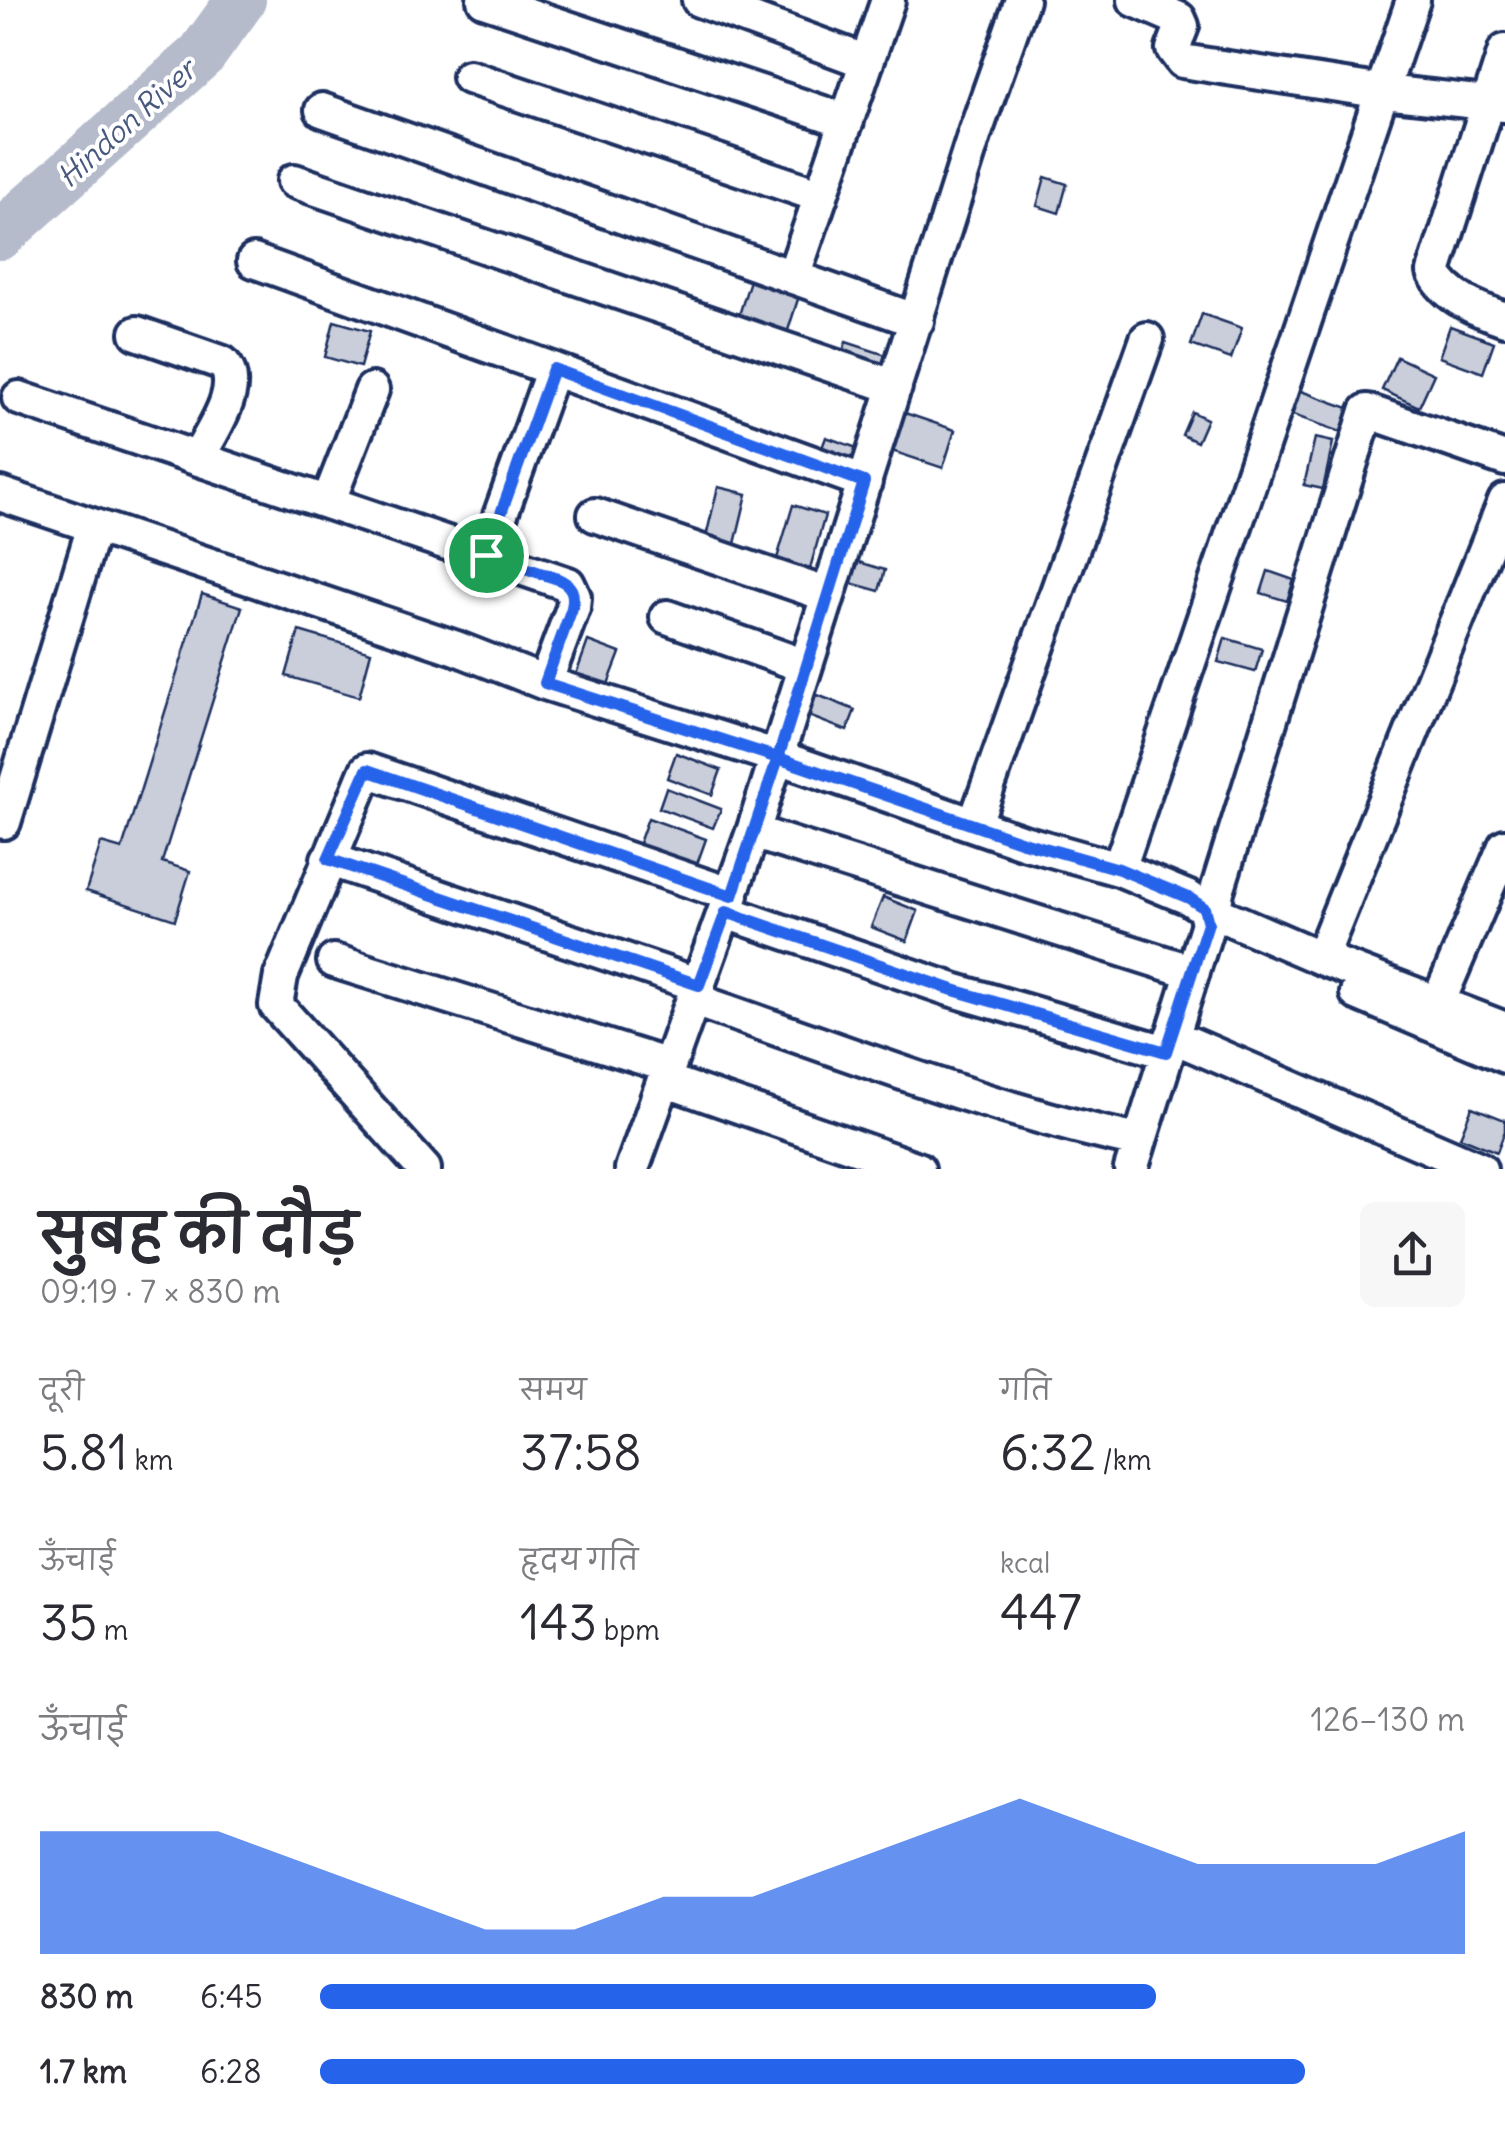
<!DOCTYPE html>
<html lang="hi">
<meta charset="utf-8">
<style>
body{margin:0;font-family:Delius,"Playpen Sans Deva",sans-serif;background:#f7f7f7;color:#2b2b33;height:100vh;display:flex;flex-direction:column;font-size:38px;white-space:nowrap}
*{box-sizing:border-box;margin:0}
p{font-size:32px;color:#7c7c81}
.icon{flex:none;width:55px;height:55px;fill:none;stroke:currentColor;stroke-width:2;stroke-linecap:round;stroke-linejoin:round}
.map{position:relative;height:1169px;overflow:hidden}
.details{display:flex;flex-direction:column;background:#fff;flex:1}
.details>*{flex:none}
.pin{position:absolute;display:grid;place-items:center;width:85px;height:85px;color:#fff;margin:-42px;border:5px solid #fff;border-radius:50%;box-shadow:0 2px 10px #0007}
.round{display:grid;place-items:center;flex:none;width:105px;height:105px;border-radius:15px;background:#f7f7f7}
.head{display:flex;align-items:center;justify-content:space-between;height:170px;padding:0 40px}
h1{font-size:55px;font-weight:600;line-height:75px}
.metrics{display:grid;grid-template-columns:repeat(3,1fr);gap:15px;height:170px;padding:10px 40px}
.metrics div{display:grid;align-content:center}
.metrics b{font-size:50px;font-weight:600}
.metrics small{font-size:28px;font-weight:400}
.metrics p{font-size:28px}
.chart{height:280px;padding:20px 40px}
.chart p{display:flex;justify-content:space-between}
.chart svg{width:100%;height:180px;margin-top:10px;fill:#2563eb;opacity:.7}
ul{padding:0 40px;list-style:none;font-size:32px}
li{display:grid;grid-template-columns:160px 120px 1fr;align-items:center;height:75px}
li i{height:25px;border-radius:12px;background:#2563eb}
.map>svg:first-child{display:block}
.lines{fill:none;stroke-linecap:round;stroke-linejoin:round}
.river{stroke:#b5bbca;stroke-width:50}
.building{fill:#caceda;stroke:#1b2f5e;stroke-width:2.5}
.minor-casing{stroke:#1b2f5e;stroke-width:40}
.minor{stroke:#fff;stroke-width:32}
.route-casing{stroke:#fff;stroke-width:20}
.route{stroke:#2563eb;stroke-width:12}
.labels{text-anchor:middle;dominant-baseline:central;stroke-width:8;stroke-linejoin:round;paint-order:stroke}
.water-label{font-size:30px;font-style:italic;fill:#49597e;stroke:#fff}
</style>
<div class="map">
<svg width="1505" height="1169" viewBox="0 0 1505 1169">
<rect width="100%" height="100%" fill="#fff"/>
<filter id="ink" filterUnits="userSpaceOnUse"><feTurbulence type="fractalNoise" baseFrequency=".01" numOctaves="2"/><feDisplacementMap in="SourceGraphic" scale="20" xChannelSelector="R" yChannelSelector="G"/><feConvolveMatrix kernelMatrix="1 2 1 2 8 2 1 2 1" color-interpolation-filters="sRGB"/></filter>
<g filter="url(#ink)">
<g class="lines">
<path class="river" d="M0 235 202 54 241 0"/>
</g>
<path class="building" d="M1045 177 1067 184 1059 213 1037 206Z
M750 280 799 296 784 343 735 328Z
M1202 314 1242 328 1231 359 1191 345Z
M334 321 370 331 360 367 325 357Z
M1450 326 1494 342 1483 373 1439 357Z
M846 342 886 355 878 379 838 366Z
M1397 357 1434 374 1419 407 1382 390Z
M1295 389 1349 408 1341 432 1287 413Z
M896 410 955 430 943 468 883 448Z
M1192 412 1207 419 1197 442 1182 435Z
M826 437 857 448 850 467 819 456Z
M1315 438 1333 442 1323 489 1304 485Z
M718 487 747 494 734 548 705 541Z
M793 505 825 515 809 572 776 562Z
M846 558 885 570 879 591 840 580Z
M1268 571 1294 580 1287 601 1261 593Z
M202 594 242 607 162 862 190 871 175 920 86 891 101 843 122 849Z
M299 631 371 652 359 697 286 676Z
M1225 638 1262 649 1255 672 1218 662Z
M588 641 620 653 605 692 574 680Z
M815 694 855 710 847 731 806 715Z
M676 753 721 770 712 795 667 778Z
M666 788 721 809 713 828 659 808Z
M648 818 706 839 696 867 638 846Z
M883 897 918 911 907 941 871 927Z
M1472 1107 1505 1120V1131L1497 1152 1460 1137Z"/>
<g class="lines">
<defs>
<path id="minor" d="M484 0 847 121
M699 0 867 62
M1135 0 1179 19 1182 26 1173 49 1182 61 1384 92 1505 105
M1505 51 1434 272C1446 298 1479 310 1505 319
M469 77 821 196
M322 110 917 321
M294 181 895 387
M254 261 865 482
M793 277 888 0
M137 333 223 363C245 387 210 433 198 458
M19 398 568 584 574 597 573 608 545 683
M1505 459 1367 411 1217 891 1214 912 1321 958 1505 1029
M0 494 456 648 545 683 778 757 1023 842 1119 869 1189 898 1204 908 1208 923 1131 1169
M329 500 372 390
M595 515 828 595
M486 555 553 369
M667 617 805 666
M4 822 94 526
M975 823 1147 339
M753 832 1193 972
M328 859 699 985
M1119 869 1413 0
M726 912 953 990 1166 1052
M1321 958 1505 501
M334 961 669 1066
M1357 993 1505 1056
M694 1000C842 1050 986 1109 1139 1141
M1438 1003 1505 846
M1172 1036 1480 1169
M664 1080 918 1169
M424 1169 276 1005 281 976 367 770 732 895
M632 1169 753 832 975 133 1022 0"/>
</defs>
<use href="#minor" class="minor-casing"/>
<use href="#minor" class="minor"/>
</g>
</g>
<g class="lines" filter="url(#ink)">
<defs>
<path id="route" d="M486 555 558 579C572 585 575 593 572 608L545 683 778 758 732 896 367 770 328 859 699 985 726 912 953 990 1166 1052 1208 923 1204 908 1189 898 1119 869 1023 842 778 758 864 482 553 369 486 555"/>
</defs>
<use href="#route" class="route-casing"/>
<use href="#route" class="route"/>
</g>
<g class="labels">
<g class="water-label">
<text transform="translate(126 123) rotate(-42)">Hindon River</text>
</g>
</g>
</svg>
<div class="pin" style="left:486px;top:555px;background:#1e9e55"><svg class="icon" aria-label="arrive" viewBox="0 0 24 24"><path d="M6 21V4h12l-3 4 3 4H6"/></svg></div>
</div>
<section class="details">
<div class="head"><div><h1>सुबह की दौड़</h1><p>09:19 · 7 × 830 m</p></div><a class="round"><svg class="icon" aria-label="share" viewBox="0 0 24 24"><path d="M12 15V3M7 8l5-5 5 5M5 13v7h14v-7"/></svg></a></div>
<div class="metrics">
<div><p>दूरी</p><b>5.81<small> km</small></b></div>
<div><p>समय</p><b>37:58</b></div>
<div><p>गति</p><b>6:32<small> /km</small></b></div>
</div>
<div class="metrics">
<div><p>ऊँचाई</p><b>35<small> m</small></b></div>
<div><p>हृदय गति</p><b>143<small> bpm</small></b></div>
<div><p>kcal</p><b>447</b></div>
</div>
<div class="chart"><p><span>ऊँचाई</span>126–130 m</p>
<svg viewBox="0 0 160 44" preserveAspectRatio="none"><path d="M0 44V14L10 14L20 14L30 22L40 30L50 38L60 38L70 30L80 30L90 22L100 14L110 6L120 14L130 22L140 22L150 22L160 14V44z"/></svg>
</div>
<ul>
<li><b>830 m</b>6:45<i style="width:73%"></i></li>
<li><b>1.7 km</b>6:28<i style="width:86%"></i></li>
</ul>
</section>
